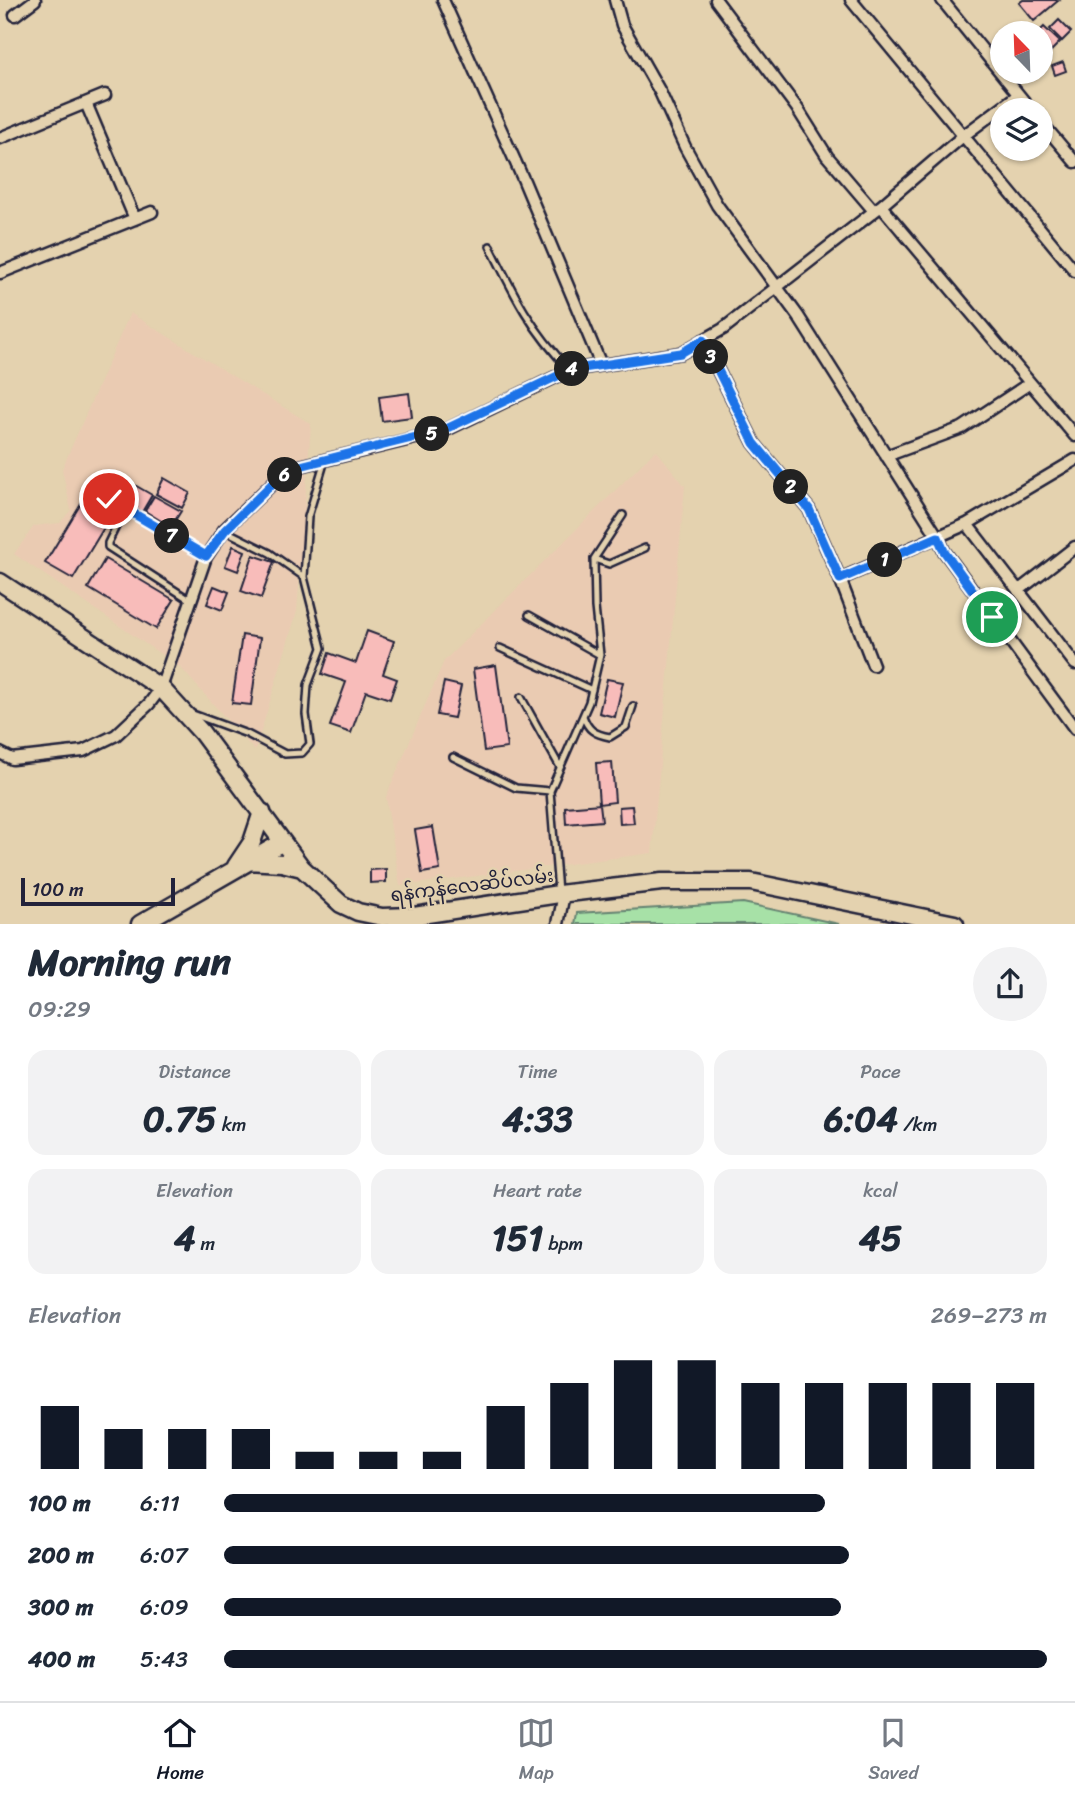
<!DOCTYPE html>
<meta charset="utf-8">
<style>
body{margin:0;font-family:Sriracha,"Noto Sans Myanmar",sans-serif;background:#f2f2f3;color:#1f2937;height:100vh;display:flex;flex-direction:column;font-size:26px;white-space:nowrap}
*{box-sizing:border-box;margin:0}
p{font-size:23px;color:#747a83}
.icon{flex:none;width:38px;height:38px;fill:none;stroke:currentColor;stroke-width:2;stroke-linecap:round;stroke-linejoin:round}
.map{position:relative;height:924px;overflow:hidden}
.panel{display:flex;flex-direction:column;background:#fff;flex:1}
.panel>*{flex:none}
.needle{width:46px;rotate:337deg}
.controls{position:absolute;left:990px;top:21px;display:grid;gap:14px}
.controls a{display:grid;place-items:center;width:63px;height:63px;border-radius:50%;background:#fff;box-shadow:0 2px 5px #0004;font-size:35px}
.scale{position:absolute;left:21px;bottom:18px;width:154px;box-sizing:border-box;padding-left:7px;border:4px solid #22223b;border-top:0;font-size:19px;line-height:24px;white-space:nowrap;color:#22223b;-webkit-text-stroke:5px #e4d2af;paint-order:stroke}
.pin{position:absolute;display:grid;place-items:center;width:60px;height:60px;color:#fff;margin:-30px;border:4px solid #fff;border-radius:50%;box-shadow:0 2px 7px #0007}
.km{position:absolute;width:35px;height:35px;margin:-18px;border-radius:50%;background:#222;color:#fff;font-size:19px;line-height:35px;text-align:center}
.round{display:grid;place-items:center;flex:none;width:74px;height:74px;border-radius:37px;background:#f2f2f3}
.headline{display:flex;align-items:center;justify-content:space-between;height:119px;padding:0 28px}
h1{font-size:38px;font-weight:700;line-height:52px}
.figures{display:grid;grid-template-columns:repeat(3,1fr);gap:10px;height:119px;padding:7px 28px}
.figures div{display:grid;align-content:center;border-radius:18px;background:#f2f2f3;text-align:center}
.figures b{font-size:35px;font-weight:700}
.figures small{font-size:19px;font-weight:400}
.figures p{font-size:19px}
.chart{height:196px;padding:14px 28px}
.chart p{display:flex;justify-content:space-between}
.chart svg{width:100%;height:126px;margin-top:7px;stroke:#111827;stroke-width:6}
ul{padding:0 28px;list-style:none;font-size:23px}
li{display:grid;grid-template-columns:112px 84px 1fr;align-items:center;height:52px}
li i{height:18px;border-radius:9px;background:#111827}
.dock{display:flex;justify-content:space-around;align-items:center;height:98px;border-top:2px solid #e0e1e3;background:#fff;font-size:19px;color:#747a83}
.dock a{display:grid;justify-items:center;gap:4px}
.dock .current{color:#111827}
.map>svg:first-child{display:block}
.built{fill:#eacbb2}
.green{fill:#a7e1a7;stroke:#648271;stroke-width:2}
.building{fill:#f8bcba;stroke:#22223b;stroke-width:2}
.lines{fill:none;stroke-linecap:round;stroke-linejoin:round}
.service-casing{stroke:#22223b;stroke-width:10}
.minor-casing{stroke:#22223b;stroke-width:15}
.primary-casing{stroke:#22223b;stroke-width:21}
.service{stroke:#e4d2af;stroke-width:5}
.minor{stroke:#e4d2af;stroke-width:10}
.primary{stroke:#e4d2af;stroke-width:16}
.route-casing{stroke:#fff;stroke-width:14}
.route{stroke:#1a73e8;stroke-width:9}
.labels{text-anchor:middle;dominant-baseline:central;stroke-width:5;stroke-linejoin:round;paint-order:stroke}
.street-label{font-size:19px;fill:#22223b;stroke:#e4d2af}
</style>
<div class="map">
<svg width="1075" height="924" viewBox="0 0 1075 924">
<rect width="100%" height="100%" fill="#e4d2af"/>
<filter id="ink" filterUnits="userSpaceOnUse"><feTurbulence type="fractalNoise" baseFrequency=".0143" numOctaves="2"/><feDisplacementMap in="SourceGraphic" scale="14" xChannelSelector="R" yChannelSelector="G"/><feConvolveMatrix kernelMatrix="1 2 1 2 8 2 1 2 1" color-interpolation-filters="sRGB"/></filter>
<g filter="url(#ink)">
<path class="built" d="M130 313 311 424 297 611 255 751 181 668 14 554 34 526 60 523 71 510 62 469Z
M656 450 685 486 652 853 400 886 386 797 444 661Z"/>
<path class="green" d="M743 903 839 924H575L577 913Z"/>
<path class="building" d="M1023 0H1059L1034 21 1019 3Z
M1059 20 1071 32 1062 41 1050 29Z
M1044 27 1060 42 1051 51 1041 42V33H1038Z
M1063 62 1066 71 1055 75 1052 66Z
M409 393 412 417 382 421 379 397Z
M164 478 190 493 182 508 156 494Z
M126 480 152 495 142 512 116 497Z
M86 495 114 511 73 579 45 563Z
M154 496 181 511 171 527 145 511Z
M233 546 245 551 238 571 225 566Z
M253 555 274 562 261 598 241 591Z
M105 559 174 600 156 629 88 588Z
M214 586 229 592 222 610 207 604Z
M367 631 394 641 383 674 397 679 390 699 366 691 351 733 330 726 346 682 322 674 329 653 356 663Z
M242 635 260 638 251 705 232 703Z
M496 665 507 748 484 751 473 669Z
M607 679 623 682 615 717 599 713Z
M444 682 461 686 454 718 437 715Z
M612 762 615 802 599 804 596 763Z
M600 804 602 821 566 824 565 807Z
M632 806 634 823 620 824 619 807Z
M433 827 440 870 422 873 415 830Z
M386 869V882L370 883V870Z"/>
<g class="lines">
<defs>
<path id="service" d="M490 246C514 295 531 330 570 370
M109 499 125 508
M224 530 270 553 304 577
M594 559 609 564 645 548
M190 600 108 547V543L125 508 206 557
M529 615 600 655
M500 648 592 690
M521 697 560 767
M190 713 247 734 285 754 302 753 310 744 306 714 308 685 322 648 304 577 308 517 325 460
M583 716C588 730 594 734 610 737L626 727 633 706
M453 757 516 788 550 791
M558 892 550 791 589 702 600 655 595 607 594 559 623 515"/>
<path id="minor" d="M443 0 524 181 601 365
M615 0 622 25 660 92 685 147 717 205 798 316 938 537 944 551 1075 729
M716 0 797 108 827 156 874 211
M851 0 1075 271
M942 0 1031 110
M15 15 35 0
M86 103 135 219
M1041 122 1075 162
M0 138 105 95
M881 206 1075 436
M0 273 152 212
M703 340 754 443 809 509 840 579 873 665
M886 456 962 428 1030 383
M1075 460 967 524 1075 664
M840 579 967 524
M1018 591 1075 547
M0 753 12 759 83 751 116 735 149 704 161 688 206 557 224 530 273 483 296 467 444 431 570 370 681 353 723 329 881 206 963 136 1018 95
M558 924 564 894"/>
<path id="primary" d="M0 582 161 688 202 733 302 868 341 904 358 912 382 917 414 916 559 894 662 882H751L955 924
M247 861 282 863 302 868
M236 866 252 842 262 812
M140 924 281 843"/>
</defs>
<use href="#service" class="service-casing"/>
<use href="#minor" class="minor-casing"/>
<use href="#primary" class="primary-casing"/>
<use href="#service" class="service"/>
<use href="#minor" class="minor"/>
<use href="#primary" class="primary"/>
</g>
</g>
<g class="lines" filter="url(#ink)">
<defs>
<path id="route" d="M109 499 206 556 225 530 273 483 296 467 444 430 570 370 681 353 703 340 754 443 809 509 840 579 938 537 944 551 992 617"/>
</defs>
<use href="#route" class="route-casing"/>
<use href="#route" class="route"/>
</g>
<g class="labels">
<g class="street-label">
<text transform="translate(472 885) rotate(-7)">ရန်ကုန်လေဆိပ်လမ်း</text>
</g>
</g>
</svg>
<div class="controls">
<a><svg class="needle" viewBox="-14 -14 28 28"><path d="M0-13l5 13h-10z" fill="#e53935"/><path d="M0 13l5-13h-10z" fill="#747a83"/></svg></a>
<a><svg class="icon" aria-label="layers" viewBox="0 0 24 24"><path d="M12 4l9 5-9 5-9-5zM3 14l9 5 9-5"/></svg></a>
</div>
<div class="scale">100 m</div>
<div class="pin" style="left:992px;top:617px;background:#1e9e55"><svg class="icon" aria-label="arrive" viewBox="0 0 24 24"><path d="M6 21V4h12l-3 4 3 4H6"/></svg></div>
<div class="pin" style="left:109px;top:499px;background:#d93025"><svg class="icon" aria-label="check" viewBox="0 0 24 24"><path d="M5 12l5 5 9-10"/></svg></div>
<b class="km" style="left:885px;top:560px">1</b>
<b class="km" style="left:791px;top:487px">2</b>
<b class="km" style="left:711px;top:357px">3</b>
<b class="km" style="left:572px;top:369px">4</b>
<b class="km" style="left:432px;top:434px">5</b>
<b class="km" style="left:285px;top:475px">6</b>
<b class="km" style="left:172px;top:536px">7</b>
</div>
<section class="panel">
<div class="headline"><div><h1>Morning run</h1><p>09:29</p></div><a class="round"><svg class="icon" aria-label="share" viewBox="0 0 24 24"><path d="M12 15V3M7 8l5-5 5 5M5 13v7h14v-7"/></svg></a></div>
<div class="figures">
<div><p>Distance</p><b>0.75<small> km</small></b></div>
<div><p>Time</p><b>4:33</b></div>
<div><p>Pace</p><b>6:04<small> /km</small></b></div>
</div>
<div class="figures">
<div><p>Elevation</p><b>4<small> m</small></b></div>
<div><p>Heart rate</p><b>151<small> bpm</small></b></div>
<div><p>kcal</p><b>45</b></div>
</div>
<div class="chart"><p><span>Elevation</span>269–273 m</p>
<svg viewBox="0 0 160 44" preserveAspectRatio="none"><path d="M5 44V22M15 44V30M25 44V30M35 44V30M45 44V38M55 44V38M65 44V38M75 44V22M85 44V14M95 44V6M105 44V6M115 44V14M125 44V14M135 44V14M145 44V14M155 44V14"/></svg>
</div>
<ul>
<li><b>100 m</b>6:11<i style="width:73%"></i></li>
<li><b>200 m</b>6:07<i style="width:76%"></i></li>
<li><b>300 m</b>6:09<i style="width:75%"></i></li>
<li><b>400 m</b>5:43<i style="width:100%"></i></li>
</ul>
</section>
<nav class="dock">
<a class="current"><svg class="icon" aria-label="home" viewBox="0 0 24 24"><path d="M3 11l9-7 9 7M6 9v11h12V9"/></svg>Home</a>
<a><svg class="icon" aria-label="map" viewBox="0 0 24 24"><path d="M3 6l6-2 6 2 6-2v14l-6 2-6-2-6 2zM9 4v14M15 6v14"/></svg>Map</a>
<a><svg class="icon" aria-label="saved" viewBox="0 0 24 24"><path d="M7 4h10v16l-5-4-5 4z"/></svg>Saved</a>
</nav>
